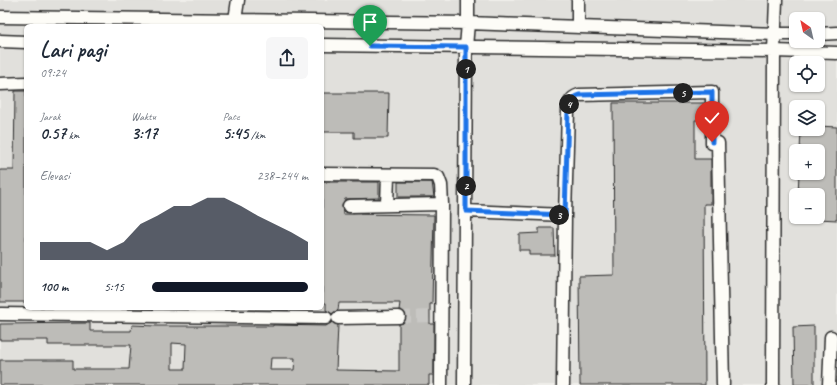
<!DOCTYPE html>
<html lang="id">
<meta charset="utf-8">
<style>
body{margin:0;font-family:Caveat,sans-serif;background:#f6f6f7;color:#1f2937;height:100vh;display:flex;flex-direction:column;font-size:15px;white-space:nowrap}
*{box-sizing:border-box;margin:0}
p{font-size:13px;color:#747a83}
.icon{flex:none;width:22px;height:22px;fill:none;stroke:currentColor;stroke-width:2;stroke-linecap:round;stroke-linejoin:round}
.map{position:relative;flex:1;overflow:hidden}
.side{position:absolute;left:24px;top:24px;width:300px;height:286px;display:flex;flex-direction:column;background:#fff;border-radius:6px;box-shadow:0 1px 3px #0004}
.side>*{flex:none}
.needle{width:26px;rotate:326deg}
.buttons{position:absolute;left:789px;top:12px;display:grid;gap:8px}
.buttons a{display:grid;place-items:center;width:36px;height:36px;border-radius:6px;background:#fff;box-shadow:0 1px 3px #0004;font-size:20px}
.pin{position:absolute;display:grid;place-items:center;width:34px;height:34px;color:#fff;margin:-41px -17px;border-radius:50% 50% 50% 0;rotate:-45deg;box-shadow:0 0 4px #0007}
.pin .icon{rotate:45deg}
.km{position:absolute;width:20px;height:20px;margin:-10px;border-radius:50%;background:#222;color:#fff;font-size:11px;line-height:20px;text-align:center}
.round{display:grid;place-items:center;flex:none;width:42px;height:42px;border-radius:6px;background:#f6f6f7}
.summary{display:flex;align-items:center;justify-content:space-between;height:68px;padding:0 16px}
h1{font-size:22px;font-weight:700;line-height:30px}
.figures{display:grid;grid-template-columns:repeat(3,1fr);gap:6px;height:68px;padding:4px 16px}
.figures div{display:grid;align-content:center}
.figures b{font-size:17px;font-weight:700}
.figures small{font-size:11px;font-weight:400}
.figures p{font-size:11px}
.chart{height:112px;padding:8px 16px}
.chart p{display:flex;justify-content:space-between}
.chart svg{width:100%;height:72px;margin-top:4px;fill:#111827;opacity:.7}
ul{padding:0 16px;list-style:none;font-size:13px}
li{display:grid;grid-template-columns:64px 48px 1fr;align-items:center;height:30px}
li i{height:10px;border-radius:5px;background:#111827}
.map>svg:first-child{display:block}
.built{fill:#e1e0dc;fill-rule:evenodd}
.building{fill:#bdbcb8;stroke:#2b2b2b;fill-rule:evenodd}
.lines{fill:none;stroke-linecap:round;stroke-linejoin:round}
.minor-tunnel{stroke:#c9c8c5;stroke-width:12;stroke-dasharray:12 6;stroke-linecap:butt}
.minor-casing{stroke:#2b2b2b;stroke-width:15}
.minor{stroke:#fdfcf7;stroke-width:12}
.route-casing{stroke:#fff;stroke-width:8}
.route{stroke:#1a73e8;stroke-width:5}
</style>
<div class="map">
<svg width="837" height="385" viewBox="0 0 837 385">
<rect width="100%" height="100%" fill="#f0efeb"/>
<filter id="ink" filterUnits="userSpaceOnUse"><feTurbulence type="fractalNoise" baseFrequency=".025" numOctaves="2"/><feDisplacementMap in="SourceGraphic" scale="8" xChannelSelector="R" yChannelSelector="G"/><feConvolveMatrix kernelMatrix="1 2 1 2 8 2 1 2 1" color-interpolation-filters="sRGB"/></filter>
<g filter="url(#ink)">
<path class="built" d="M0 0H837V385H0ZM796 19H818V41H796ZM26 26H322V308H26ZM796 63H818V85H796ZM796 107H818V129H796ZM796 151H818V173H796ZM796 195H818V217H796Z"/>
<path class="building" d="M15 91H26V302H0V170H14Z
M322 93H389L388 138H354V132H322Z
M613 103H704V120H695V159H711V204H704L705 385H580L579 276 614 275Z
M818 126 837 127V220L818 219V195H798L799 173H818V151H800L801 129H818Z
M322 182H379V198L345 199 342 206 343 214 434 215 432 304H430V324H434V375H429V385H0V360H73V369H129L131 345H48V340H0V324L90 323V331H131L132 325 156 326H273V325L326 326 332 322 338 325 336 370 399 371V324L403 323 406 317 405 313 399 310 400 303H339L338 310 332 314 326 310V303H322ZM172 343 186 344 185 369H172ZM271 358H295L294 370H270Z
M398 182H432L434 197H398Z
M539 228H554L555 255H529V250H519V234L539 233Z
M814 326V385H794L793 327Z"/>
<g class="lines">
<path class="minor-tunnel" d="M399 317 430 316"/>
<defs>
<path id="minor" d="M578 0V27
M0 17 468 23 775 34H796
M235 20 238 0
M818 34 837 33
M0 41 26 42
M322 45 774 51 837 53
M0 84 26 83
M322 174 434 175 438 177 441 185 442 204 441 385
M387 205 388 176
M349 206 442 204
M466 211 565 215
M0 314 326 318
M338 318 399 317
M464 385 466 47 468 23V0
M563 385 565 215 568 111C569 103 570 98 579 95L712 92V143H718L723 385
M773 385 774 51 776 0
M829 385 831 337"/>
</defs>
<use href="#minor" class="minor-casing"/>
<use href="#minor" class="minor"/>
</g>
</g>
<g class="lines" filter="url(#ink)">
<defs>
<path id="route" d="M370 46 466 47V211L565 215 568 111C569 103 570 98 579 95L712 92V142"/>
</defs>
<use href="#route" class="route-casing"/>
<use href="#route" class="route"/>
</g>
</svg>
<div class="buttons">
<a><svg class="needle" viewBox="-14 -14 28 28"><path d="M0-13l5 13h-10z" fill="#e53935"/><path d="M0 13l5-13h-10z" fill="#747a83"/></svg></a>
<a><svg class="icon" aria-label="locate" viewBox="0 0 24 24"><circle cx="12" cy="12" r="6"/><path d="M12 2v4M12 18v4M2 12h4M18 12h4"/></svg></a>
<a><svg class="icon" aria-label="layers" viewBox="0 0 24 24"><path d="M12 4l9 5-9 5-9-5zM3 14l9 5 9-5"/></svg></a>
<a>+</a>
<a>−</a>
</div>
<div class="pin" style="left:370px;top:46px;background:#1e9e55"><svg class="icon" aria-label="arrive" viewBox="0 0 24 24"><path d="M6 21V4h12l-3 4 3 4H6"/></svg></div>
<div class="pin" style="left:712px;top:142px;background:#d93025"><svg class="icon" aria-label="check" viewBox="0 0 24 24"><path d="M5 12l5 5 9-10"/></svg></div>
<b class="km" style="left:466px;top:69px">1</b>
<b class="km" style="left:466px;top:186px">2</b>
<b class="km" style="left:559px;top:215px">3</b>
<b class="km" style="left:569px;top:104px">4</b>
<b class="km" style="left:683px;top:93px">5</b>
<section class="side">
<div class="summary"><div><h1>Lari pagi</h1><p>09:24</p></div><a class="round"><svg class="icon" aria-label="share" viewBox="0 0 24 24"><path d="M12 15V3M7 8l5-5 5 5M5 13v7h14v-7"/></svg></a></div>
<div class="figures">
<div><p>Jarak</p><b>0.57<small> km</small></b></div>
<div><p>Waktu</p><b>3:17</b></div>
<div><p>Pace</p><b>5:45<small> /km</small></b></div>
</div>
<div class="chart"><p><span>Elevasi</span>238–244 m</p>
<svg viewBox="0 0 160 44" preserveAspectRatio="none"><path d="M0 44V33L10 33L20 33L30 33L40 38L50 33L60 22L70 17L80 11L90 11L100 6L110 6L120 11L130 17L140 22L150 27L160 33V44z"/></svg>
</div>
<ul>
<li><b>100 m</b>5:15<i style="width:100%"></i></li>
</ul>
</section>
</div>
